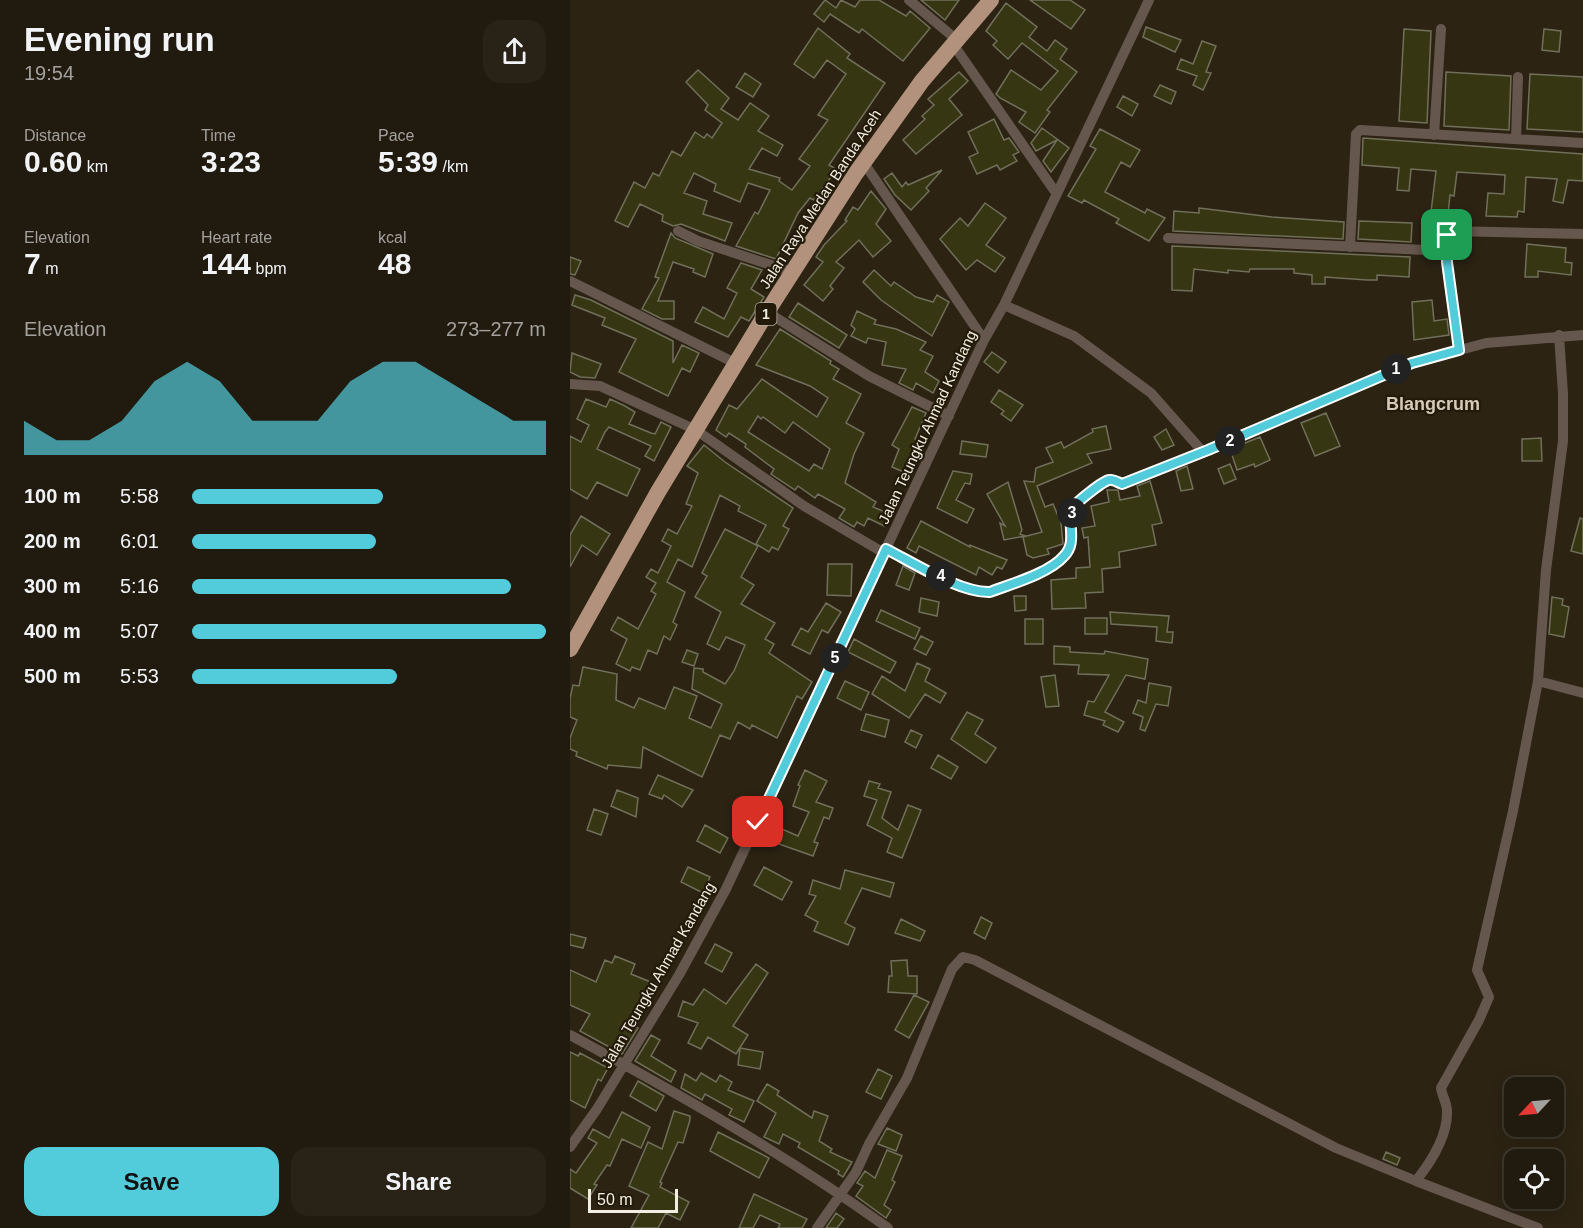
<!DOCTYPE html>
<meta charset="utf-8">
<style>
body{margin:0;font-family:Arial,sans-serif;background:#292317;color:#f1f3f6;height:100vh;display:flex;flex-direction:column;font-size:22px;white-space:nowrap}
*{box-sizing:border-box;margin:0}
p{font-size:20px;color:#a2a19e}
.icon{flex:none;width:33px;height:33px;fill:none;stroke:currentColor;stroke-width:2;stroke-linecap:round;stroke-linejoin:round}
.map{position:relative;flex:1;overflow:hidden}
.panel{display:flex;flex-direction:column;background:#211a0e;width:570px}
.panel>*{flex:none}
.needle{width:39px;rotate:244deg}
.buttons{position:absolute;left:934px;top:1077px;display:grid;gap:12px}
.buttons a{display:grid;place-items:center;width:60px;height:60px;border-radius:12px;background:#211a0e;box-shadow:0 3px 15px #0003,0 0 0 2px #3e382e;font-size:30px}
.scale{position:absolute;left:18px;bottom:15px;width:90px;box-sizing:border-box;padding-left:6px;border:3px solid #f3eee3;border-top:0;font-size:16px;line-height:21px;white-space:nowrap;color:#f3eee3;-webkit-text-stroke:4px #231a0a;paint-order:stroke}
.pin{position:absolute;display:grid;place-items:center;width:51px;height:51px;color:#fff;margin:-26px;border-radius:12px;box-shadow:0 3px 9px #0006}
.km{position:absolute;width:30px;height:30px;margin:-15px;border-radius:50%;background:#222;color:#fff;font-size:16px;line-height:30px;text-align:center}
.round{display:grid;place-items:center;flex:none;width:63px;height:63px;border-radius:18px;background:#292317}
.head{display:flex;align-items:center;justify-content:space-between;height:102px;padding:0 24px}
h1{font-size:33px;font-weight:700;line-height:45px}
.metrics{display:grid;grid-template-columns:repeat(3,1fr);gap:9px;height:102px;padding:6px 24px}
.metrics div{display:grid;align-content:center}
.metrics b{font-size:30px;font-weight:700}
.metrics small{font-size:16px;font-weight:400}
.metrics p{font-size:16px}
.chart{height:168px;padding:12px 24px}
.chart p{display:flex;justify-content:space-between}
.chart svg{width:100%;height:108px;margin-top:6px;fill:#52cbda;opacity:.7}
.button{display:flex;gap:12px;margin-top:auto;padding:12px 24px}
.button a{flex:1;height:69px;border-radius:18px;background:#52cbda;color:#111;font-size:24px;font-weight:700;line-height:69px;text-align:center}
.button a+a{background:#292317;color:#f1f3f6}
ul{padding:0 24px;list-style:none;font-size:20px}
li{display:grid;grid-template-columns:96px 72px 1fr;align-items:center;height:45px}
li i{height:15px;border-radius:8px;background:#52cbda}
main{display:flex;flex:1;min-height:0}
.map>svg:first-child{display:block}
.building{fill:#373612;stroke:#706f5b;stroke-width:1.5;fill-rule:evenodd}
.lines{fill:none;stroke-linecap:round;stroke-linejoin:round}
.minor{stroke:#65574d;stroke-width:10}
.trunk{stroke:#b2927c;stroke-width:16}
.route-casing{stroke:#fff;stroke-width:12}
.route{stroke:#52cbda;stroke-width:8}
.labels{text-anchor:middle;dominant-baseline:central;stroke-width:4.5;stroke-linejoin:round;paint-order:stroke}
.shield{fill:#231a0a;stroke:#b5aea2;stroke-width:1.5}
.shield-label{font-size:14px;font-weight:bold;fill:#f3eee3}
.street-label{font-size:15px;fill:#f3eee3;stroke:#231a0a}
.quarter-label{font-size:18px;font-weight:bold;fill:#d6cab6;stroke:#231a0a}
</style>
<main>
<section class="panel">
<div class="head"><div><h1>Evening run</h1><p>19:54</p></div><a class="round"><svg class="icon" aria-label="share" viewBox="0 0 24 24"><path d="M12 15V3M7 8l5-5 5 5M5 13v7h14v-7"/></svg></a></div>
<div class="metrics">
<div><p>Distance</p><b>0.60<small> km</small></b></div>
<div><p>Time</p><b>3:23</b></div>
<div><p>Pace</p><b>5:39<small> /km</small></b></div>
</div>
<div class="metrics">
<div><p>Elevation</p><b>7<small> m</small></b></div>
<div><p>Heart rate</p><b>144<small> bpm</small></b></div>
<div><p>kcal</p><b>48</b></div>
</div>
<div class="chart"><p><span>Elevation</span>273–277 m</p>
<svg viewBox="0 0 160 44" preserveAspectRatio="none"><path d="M0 44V30L10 38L20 38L30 30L40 14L50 6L60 14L70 30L80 30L90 30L100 14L110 6L120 6L130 14L140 22L150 30L160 30V44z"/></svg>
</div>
<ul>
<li><b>100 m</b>5:58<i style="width:54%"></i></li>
<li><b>200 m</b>6:01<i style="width:52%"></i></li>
<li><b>300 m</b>5:16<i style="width:90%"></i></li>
<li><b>400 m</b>5:07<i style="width:100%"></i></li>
<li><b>500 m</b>5:53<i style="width:58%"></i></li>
</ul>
<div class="button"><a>Save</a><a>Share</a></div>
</section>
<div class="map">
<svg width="1013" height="1228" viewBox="0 0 1013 1228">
<rect width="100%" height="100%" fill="#2c2313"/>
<path class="building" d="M255 0 266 8 271 0 285 7 290 0H309L336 16 340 11 360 28 333 61 292 29 289 33 260 14 254 22 244 14Z
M351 0H389L375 20Z
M460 0H500L515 10 501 29Z
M436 3 467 27 459 37 477 51 485 40 497 49 490 59 507 72 477 110 480 112 465 133 449 122 456 112 430 98 426 94 441 70 471 90 488 71 452 43 438 59 423 45 427 41 416 31Z
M576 27 611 40 605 52 573 37Z
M248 28 280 54 277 58 315 83 259 165 266 169 261 177 244 200 240 198 228 213 206 259 166 246 185 212 188 214 200 190 178 183 170 202 144 191 146 184 124 173 114 193 137 201 133 214 162 223 155 241 111 224 103 226 92 221 93 215 70 204 58 227 45 221 64 182 75 188 83 173 89 176 102 151 111 156 125 132 134 138 137 134 142 138 152 123 135 110 138 105 116 82 128 70 159 98 151 109 168 120 180 103 199 116 188 131 213 145 207 156 192 148 179 169 210 178 209 181 222 190 240 166 229 159 258 120 248 115 276 74 257 60 244 78 224 64Z
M834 29 861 31 857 123 829 121Z
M974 29 991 31 989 52 972 50Z
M632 41 646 46 636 72 641 73 633 90 623 85 627 76 607 69 611 59 623 64Z
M389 72 398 81 379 99 392 115 346 154 333 140 355 119 352 116 364 105 358 99Z
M876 72 941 76 939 130 874 126Z
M175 73 191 84 183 97 166 87Z
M960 74 1013 77V132L957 129Z
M590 85 606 92 601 104 584 96Z
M553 96 568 104 562 116 547 107Z
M424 119 434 140 439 138 449 152 443 155 447 161 430 170 427 165 407 174 399 157 408 153 398 132Z
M472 128 499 148 481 172 473 161 487 140 466 151 461 143Z
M530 129 570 150 560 167 551 162 535 192 575 213 577 209 595 218 579 241 546 223 549 219 514 200 512 203 498 196 526 149 520 146Z
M793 138 1013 154V181L998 180 993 203 983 201 987 179 956 177 954 212 948 211 947 217 916 216 918 193 934 194 935 175 887 172 884 196 880 195 878 214 861 212 866 171 841 169 839 191 827 190 829 168 792 165Z
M372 170 356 188 359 191 341 210 325 195 314 179 322 173 332 187 336 182 338 185Z
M301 191 316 209 306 224 321 241 303 257 289 240 266 262 274 268 260 286 263 289 253 301 234 285 253 262 246 257 254 245 277 221 275 220 283 207 288 210Z
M415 203 436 218 416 245 435 258 425 272 407 260 396 270 370 239 390 218 398 226Z
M629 208 702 217 774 222 773 239 603 231 604 211 629 213Z
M789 221 842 223 841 242 788 239Z
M101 233 105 238 143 254 135 277 123 272 124 269 103 262 88 301H104V319H92L72 309 89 278 85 277Z
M957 244 996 248 995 262 1002 263 1001 275 968 271V277H955Z
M602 246 840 257 839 277 807 275V280H797L755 277V284H742V275L724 273V269H680L679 272 658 270V273L624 269 622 291 602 290Z
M0 257 11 261 5 275 0 274Z
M171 263 192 270 181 289 194 297 179 321 171 317 158 337 125 322 133 307 154 319 167 293 157 288Z
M304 270 321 286 324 282 346 297 363 302 367 295 379 302 362 336 311 300 293 282Z
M5 295 21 300 103 341V363L112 345 129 353 120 372 112 368 98 396 49 372 66 339 32 325 35 318 2 305Z
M862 300 864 321 877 319 879 335 844 340 842 302Z
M228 303 277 335 269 348 219 317Z
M287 311 306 320 304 324 326 329 356 342 350 350 363 356 355 372 369 381 363 393 346 383 343 390 329 383 336 369 312 365 316 342 298 338 296 343 281 336 285 329 281 325Z
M210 329 261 361 260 364 269 369 263 379 291 394 276 423 294 433 284 454 275 483 306 502 303 507 320 514 314 526 298 518 294 526 287 522 284 527 269 518 275 509 248 494 245 498 228 486 225 490 201 474 204 469 175 447 176 444 159 433 156 437 146 430 159 405 167 409 192 379 247 417 258 398 240 386 186 365ZM188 416 191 419 193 417 215 433 223 422 260 449 252 469 244 464 239 471 178 432Z
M422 352 436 362 428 373 414 362Z
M2 353 31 364 25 378 10 377 0 372Z
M429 390 453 405 441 421 431 414 434 411 421 402Z
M16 399 36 407 40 399 55 406 65 412 59 424 81 433 85 434 91 422 101 427 84 461 75 456 81 446 39 427 35 432 27 449 70 469 57 496 27 482 17 499 0 489V436L11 442 19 425 7 419Z
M342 407 356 413 345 439 353 443 345 459 348 460 341 475 322 467 329 449 322 445Z
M756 413 770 446 745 456 731 423Z
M536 426 541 449 517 454 522 463 467 486 475 507 483 504 491 523 493 544 477 549 479 554 463 558 457 555 453 537 472 532 454 481 464 482 466 468 483 462 476 448 491 442 494 448 523 432 522 429Z
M596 429 604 445 592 450 584 437Z
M690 437 700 460 685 467 684 464 667 470 660 449Z
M971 438 972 461H952V439Z
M392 441 418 445 416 457 390 454Z
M134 445 155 462 223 508 213 526 219 529 208 550 202 547 199 552 186 544 196 525 168 511 170 506 150 495 122 567 108 559 97 582 115 592 103 622 107 625 100 640 94 636 87 654 78 650 70 670 62 667 60 671 46 664 57 639 41 630 48 617 68 629 86 594 81 591 86 583 76 577 81 569 88 573 101 546 92 541 98 529 107 534 122 506 116 504 128 473 117 466Z
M660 464 666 479 654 484 648 469Z
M617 466 623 489 611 491 606 471Z
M383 471 402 474 400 484 395 483 386 500 404 509 397 523 367 508Z
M580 481 592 523 582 525 586 545 549 552 550 567 532 569 533 592 515 593 516 608 482 609 481 580 506 578V568L520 567 518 537 514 538 512 528 525 526 521 506 539 502 537 490H548L550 500 570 496 567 486Z
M438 482 452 530 450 534 455 536 434 540 430 523 435 526 417 494Z
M11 516 40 534 27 555 12 545 0 567V535Z
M1010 518 1013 519V554L1001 551Z
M351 521 400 547V545L437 560 432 569 427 567 422 575 409 567 406 575 349 546 346 553 337 548Z
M155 529 188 546 171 577 184 585 171 604 205 623 195 639 204 644 199 653 242 682 232 699 227 696 207 738 182 725 180 729 168 722 160 739 150 735 132 777 73 747 71 768 38 765 37 769 6 756 7 752 0 749V738L7 720 0 717V698L3 685 9 686 13 667 47 674 46 700 64 708 69 698 95 709 104 687 127 696 119 718 141 728 152 704 122 689 124 668 133 669V672L155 684 164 671 175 645 156 637 149 650 137 644 151 612 125 597 137 576 132 573Z
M258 564H282L281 596 257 595Z
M333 566 345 573 339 590 326 585Z
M444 596H456V610L445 611Z
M982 597 993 599 992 605 999 607 994 637 979 634Z
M351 598 369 602 367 616 349 612Z
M256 603 271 612 258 633 252 630 240 654 222 645 231 628 238 632Z
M311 610 350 628 345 639 306 621Z
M540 612 599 616 597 632H603L602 643 586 641 587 627 541 624Z
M515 618H537V634H515Z
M455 619H473V644H455Z
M351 636 363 642 356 655 344 649Z
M284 639 326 662 320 673 278 652Z
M484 646 500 647V652L534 654 535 651 578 659 575 679 556 675 535 712 554 722 548 732 533 725 535 721 514 715 518 701 524 702 539 675 508 674 509 665 484 664Z
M117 650 128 654 124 666 112 662Z
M347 663 360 669 355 681 376 693 370 703 355 694 339 718 302 694 312 676 335 691Z
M485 675 489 706 476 707 471 677Z
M275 681 299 692 291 710 267 698Z
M579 683 601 687 598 706 586 704 575 731 570 729 573 717 563 713 568 700 576 703Z
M397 712 413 720 405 734 426 748 416 763 381 739Z
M296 714 319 720 315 737 291 730Z
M341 730 352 735 346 748 335 742Z
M368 755 388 767 381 779 361 768Z
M235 770 257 781 246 802 263 808 259 819 254 817 244 842 248 843 243 856 192 838 198 823 228 836 239 812 223 806 230 786 228 785Z
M88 775 123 790 112 807 94 795 92 799 79 794Z
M299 781 310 784 308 788 321 792 312 818 328 830 338 805 351 810 332 858 317 852 322 838 297 825 307 800 294 796Z
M47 790 68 798 66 817 41 806Z
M24 809 38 814 31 835 17 830Z
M135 825 158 838 150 853 127 841Z
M118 867 140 877 133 893 111 882Z
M194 867 222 882 212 900 184 885Z
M275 870 324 883 320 897 292 888 275 923 285 928 278 945 244 931 248 922 235 915 246 896 239 894 243 880 270 889Z
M411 917 422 923 415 939 404 933Z
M331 919 355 931 350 941 325 933Z
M0 934 16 938 13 948 0 945Z
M145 944 162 953 152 972 135 963Z
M45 956 65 964 61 974 88 985 84 995 79 993 66 1027 68 1028 52 1054 10 1031 20 1014 0 1005V970L26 982 35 960 42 963Z
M337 960 338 976H347V994L318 992 319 976H322L321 961Z
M186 964 198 973 163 1026 178 1035 166 1054 138 1037 131 1049 118 1043 128 1023 108 1016 113 1001 123 1005 134 989 156 1004Z
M344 995 359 1002 339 1038 325 1030Z
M81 1035 90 1040 81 1056 106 1071 101 1082 65 1061Z
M170 1048 193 1052 190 1069 168 1065Z
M0 1052 8 1056 10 1053 38 1068 31 1081 28 1079 15 1108 0 1100Z
M308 1069 322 1076 311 1099 296 1092Z
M131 1073 146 1082 150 1075 162 1082 158 1090 184 1101 174 1122 159 1115 162 1109 135 1094 132 1100 111 1088 115 1074 126 1081Z
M68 1081 94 1096 86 1111 60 1096Z
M197 1084 209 1091 207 1095 242 1118 244 1111 258 1116 249 1141 262 1149 260 1152 282 1162 273 1177 268 1174 269 1171 228 1147 230 1143 213 1134 209 1144 194 1137 206 1113 187 1101Z
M104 1111 120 1116V1120L113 1143 108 1142 90 1182 92 1183 90 1187 119 1202 110 1220 96 1213 88 1228H61L79 1195 59 1186 78 1142 92 1149Z
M52 1112 80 1127 71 1148 52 1139 40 1166 37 1165 24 1184 27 1185 18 1199 0 1188V1169L6 1173 27 1143 18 1138 23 1129 39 1138Z
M317 1128 332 1135 326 1151 308 1144Z
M148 1132 199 1158 189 1178 140 1151Z
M317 1150 332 1156 322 1180 325 1182 314 1205 321 1210 316 1218 286 1196 293 1186 287 1183 295 1171 305 1178Z
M816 1152 830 1158 827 1165 813 1159Z
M184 1194 237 1219 232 1228H208L210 1224 190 1215 183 1228H169Z
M266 1213 274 1219 267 1228H256Z"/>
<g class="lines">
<path class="minor" d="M339 0 387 40
M383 44 486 193
M864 135 871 29
M946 139 948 77
M294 163 414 340
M108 231 128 241 222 272
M598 238 877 251
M780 247 786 134 790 130 1013 143
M0 281 167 364
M434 305 504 336 581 393 633 452
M197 312 299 376 379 416
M889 350C887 327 869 246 880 231L1013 234
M0 384 30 386 126 430 234 506 314 553
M316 549C343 562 390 593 420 592 441 584 480 573 494 556 508 542 496 524 503 508 505 503 533 481 539 480 543 479 547 482 552 484L638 450 842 363 916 343 1013 335
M968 681 1013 693
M0 1035C109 1094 218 1156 318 1228
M0 1147 27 1109 109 975 156 889 414 340 434 305 579 0
M846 1181 968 1228
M247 1228 286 1172 299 1144 337 1078 382 969 393 957 405 960 766 1148 846 1181C861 1162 878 1136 877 1111 877 1103 872 1096 871 1088L909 1020 919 997 907 970 943 811 968 681 976 570 993 441V394L989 335"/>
<path class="trunk" d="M0 649 88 492 197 312 286 173 352 81 421 0"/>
</g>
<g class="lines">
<defs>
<path id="route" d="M188 822 316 549C344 563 390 593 420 592 441 584 480 573 494 556 508 542 496 524 503 508 505 503 533 481 539 480 543 479 547 482 552 484L638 450 842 363 889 350 877 262V235"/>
</defs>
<use href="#route" class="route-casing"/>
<use href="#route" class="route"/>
</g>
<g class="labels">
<rect class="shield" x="185.5" y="303" width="21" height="22" rx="4.5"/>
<g class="shield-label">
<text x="196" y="314">1</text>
</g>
<g class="street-label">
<text transform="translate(250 199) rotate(-57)">Jalan Raya Medan Banda Aceh</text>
<text transform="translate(357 427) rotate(-65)">Jalan Teungku Ahmad Kandang</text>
<text transform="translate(88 975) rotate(-60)">Jalan Teungku Ahmad Kandang</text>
</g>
<g class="quarter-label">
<text x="863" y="404">Blangcrum</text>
</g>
</g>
</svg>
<div class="buttons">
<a><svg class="needle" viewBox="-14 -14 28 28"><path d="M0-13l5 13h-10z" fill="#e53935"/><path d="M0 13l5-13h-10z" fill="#a2a19e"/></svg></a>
<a><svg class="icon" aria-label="locate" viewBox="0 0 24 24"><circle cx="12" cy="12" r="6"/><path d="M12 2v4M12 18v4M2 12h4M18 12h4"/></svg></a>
</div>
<div class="scale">50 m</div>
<div class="pin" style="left:877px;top:235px;background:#1e9e55"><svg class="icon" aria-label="arrive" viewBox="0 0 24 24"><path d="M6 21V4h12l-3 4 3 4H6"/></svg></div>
<div class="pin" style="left:188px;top:822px;background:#d93025"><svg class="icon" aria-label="check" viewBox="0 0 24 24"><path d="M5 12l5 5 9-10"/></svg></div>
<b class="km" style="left:826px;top:369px">1</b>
<b class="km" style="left:660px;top:441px">2</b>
<b class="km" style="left:502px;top:513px">3</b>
<b class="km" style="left:371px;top:576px">4</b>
<b class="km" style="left:265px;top:658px">5</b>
</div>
</main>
